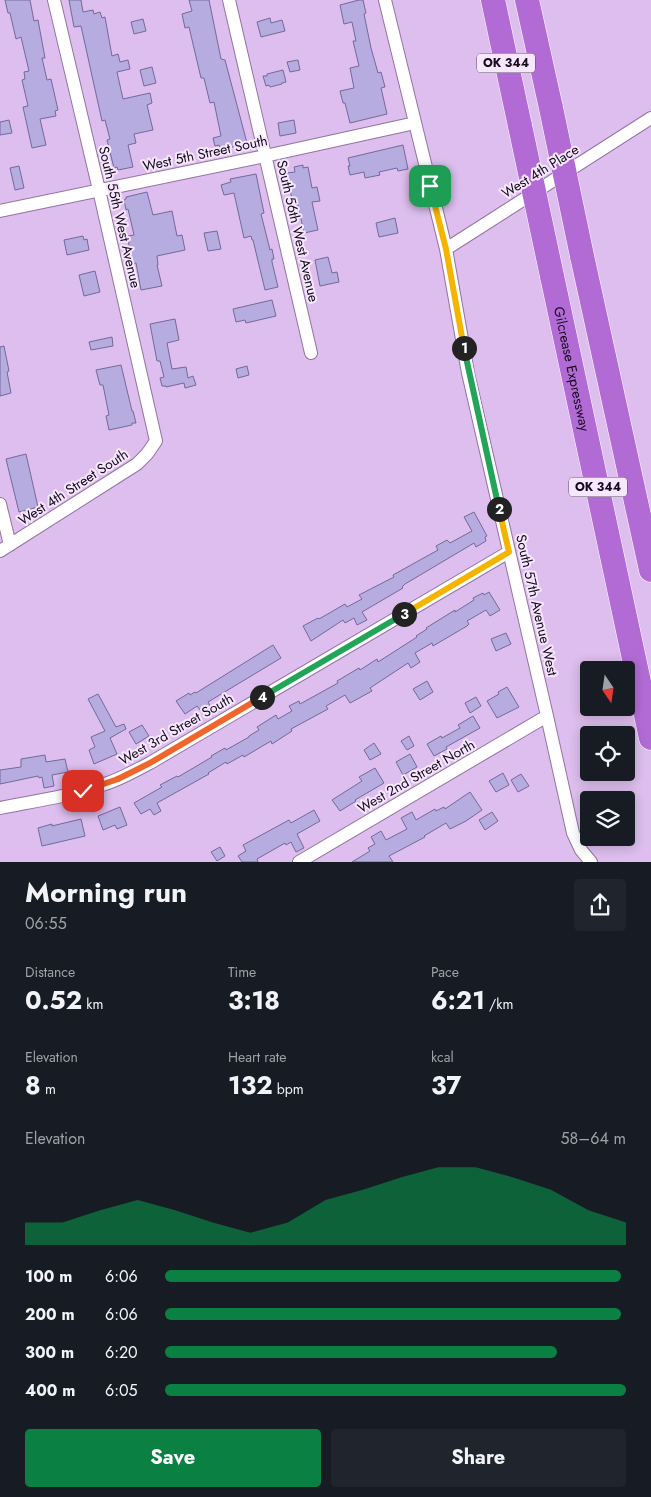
<!DOCTYPE html>
<meta charset="utf-8">
<style>
body{margin:0;font-family:Jost,sans-serif;background:#20242c;color:#f1f3f6;height:100vh;display:flex;flex-direction:column;font-size:19px;white-space:nowrap}
*{box-sizing:border-box;margin:0}
p{font-size:16px;color:#9ea1a6}
.icon{flex:none;width:28px;height:28px;fill:none;stroke:currentColor;stroke-width:2;stroke-linecap:round;stroke-linejoin:round}
.map{position:relative;height:862px;overflow:hidden}
.panel{display:flex;flex-direction:column;background:#171b24;flex:1}
.panel>*{flex:none}
.needle{width:32px;rotate:167deg}
.fabs{position:absolute;left:580px;top:661px;display:grid;gap:10px}
.fabs a{display:grid;place-items:center;width:55px;height:55px;border-radius:5px;background:#171b24;box-shadow:0 2px 12px #0003;font-size:25px}
.pin{position:absolute;display:grid;place-items:center;width:42px;height:42px;color:#fff;margin:-21px;border-radius:10px;box-shadow:0 2px 8px #0006}
.km{position:absolute;width:25px;height:25px;margin:-12px;border-radius:50%;background:#222;color:#fff;font-size:14px;line-height:25px;text-align:center}
.round{display:grid;place-items:center;flex:none;width:52px;height:52px;border-radius:5px;background:#20242c}
.overview{display:flex;align-items:center;justify-content:space-between;height:85px;padding:0 25px}
h1{font-size:28px;font-weight:700;line-height:38px}
.stats{display:grid;grid-template-columns:repeat(3,1fr);gap:8px;height:85px;padding:5px 25px}
.stats div{display:grid;align-content:center}
.stats b{font-size:25px;font-weight:700}
.stats small{font-size:14px;font-weight:400}
.stats p{font-size:14px}
.chart{height:140px;padding:10px 25px}
.chart p{display:flex;justify-content:space-between}
.chart svg{width:100%;height:90px;margin-top:5px;fill:#0b8043;opacity:.7}
.button{display:flex;gap:10px;margin-top:auto;padding:10px 25px}
.button a{flex:1;height:58px;border-radius:5px;background:#0b8043;color:#fff;font-size:20px;font-weight:700;line-height:58px;text-align:center}
.button a+a{background:#20242c;color:#f1f3f6}
ul{padding:0 25px;list-style:none;font-size:16px}
li{display:grid;grid-template-columns:80px 60px 1fr;align-items:center;height:38px}
li i{height:12px;border-radius:6px;background:#0b8043}
.map>svg:first-child{display:block}
.building{fill:#b6ace0;stroke:#736999}
.lines{fill:none;stroke-linecap:round;stroke-linejoin:round}
.minor-casing{stroke:#9174a0;stroke-width:14}
.motorway-casing{stroke:#fff;stroke-width:25}
.minor{stroke:#fff;stroke-width:12}
.motorway{stroke:#b26bd5;stroke-width:24}
.motorway-bridge-casing{stroke:#fff;stroke-width:25;stroke-linecap:butt}
.motorway-bridge{stroke:#b26bd5;stroke-width:24}
.split-1-casing{stroke:#fff;stroke-width:10}
.split-2-casing{stroke:#fff;stroke-width:10}
.split-3-casing{stroke:#fff;stroke-width:10}
.split-4-casing{stroke:#fff;stroke-width:10}
.split-5-casing{stroke:#fff;stroke-width:10}
.split-6-casing{stroke:#fff;stroke-width:10}
.split-1{stroke:#f5b400;stroke-width:6}
.split-2{stroke:#22a559;stroke-width:6}
.split-3{stroke:#f5b400;stroke-width:6}
.split-4{stroke:#22a559;stroke-width:6}
.split-5{stroke:#f0652b;stroke-width:6}
.split-6{stroke:#f0652b;stroke-width:6}
.labels{text-anchor:middle;dominant-baseline:central;stroke-width:4;stroke-linejoin:round;paint-order:stroke}
.shield{fill:#f6e6fe;stroke:#5a4d60;stroke-width:1}
.shield-label{font-size:12px;font-weight:bold;fill:#170c1c}
.street-label{font-size:14px;fill:#170c1c;stroke:#f6e6fe}
</style>
<div class="map">
<svg width="651" height="862" viewBox="0 0 651 862">
<rect width="100%" height="100%" fill="#ddbeee"/>
<path class="building" d="M5 0H30L34 21 38 20 45 58H42L47 80 51 79 58 110 55 111 56 116 40 119 46 145 32 148 23 107 28 106 22 80 25 79 24 72 29 71 21 37 16 39 10 13H8Z
M69 0H81L83 12 93 10 94 14 100 12 102 18 105 17 112 56 118 54 120 62 128 60 130 69 117 72 123 99 150 93 152 103 147 105 153 130 134 134 136 143 128 145 133 167 118 170 117 167 114 168 107 140 110 139 105 120 102 121 81 26 74 27Z
M189 0H209L221 59 225 60 247 143 221 150 219 145 215 146 213 138 221 136 214 102 210 103 204 78H201L189 27 185 28 182 14 192 11Z
M359 0H363L366 13 364 14 371 48 378 73 381 72 385 87 381 88 387 114 350 123 345 103H343L340 91 354 88 350 68 359 66 353 41H356L352 22 344 24 340 5Z
M270 18 271 23 282 20 285 31 261 37 257 22Z
M143 19 146 31 134 34 131 22Z
M298 60 300 70 290 72 287 62Z
M152 67 156 83 144 86 140 70Z
M283 70 286 82 282 83V84L270 87 269 85 266 86 263 76H267V74Z
M9 120 12 133 0 135V122Z
M294 120 296 133 280 136 278 123Z
M403 145 408 169 398 171 397 168 379 172 380 175 365 178 364 172 350 175 348 166H350L348 158Z
M303 165V168L308 167 312 188 317 187 320 201 312 202 318 230 304 233 298 205H293L287 173 295 172 294 167Z
M19 166 24 188 15 190 10 168Z
M256 174 264 213 261 214 270 250 272 249 274 259H272V262L278 287 265 290 253 240H252L251 236 244 238 234 193 224 195 221 185 231 182 230 179Z
M147 192 153 215 172 211 177 236 182 235 185 250 157 256 158 265H157L162 286 141 290 136 263 131 264 128 236 134 235 128 209 126 210 124 200 126 199V197Z
M395 218 398 233 379 237 376 223Z
M217 231 221 249 208 251 204 233Z
M83 236 84 240 87 239 89 250 67 255 64 240Z
M328 257 332 273 337 272 339 282 320 286 315 260Z
M95 271 100 292 84 296 79 275Z
M272 300 276 316 246 323 245 320 236 322 233 309Z
M175 319 179 340 167 343 172 369 186 367 188 378 193 376 196 385 185 388 184 383 166 387V386H162L160 378 164 377 160 361H157L150 324Z
M112 337 113 346 91 350 89 342Z
M4 346 9 371 7 372 11 393 0 396V347Z
M121 365 132 411H133L136 423H132V425L109 430 106 416 109 415 103 385H100L96 370Z
M247 366 249 375 238 378 236 369Z
M26 454 38 507 19 512 6 459Z
M474 512 487 536 485 537 486 541 476 547 474 543 469 546 405 584 402 587 403 588 362 612 367 620 357 625 354 618 345 623 343 620 311 641 303 626 318 618 319 619 345 604 347 607 362 599 359 595 394 577 393 575 438 550 436 546 447 540 450 543 472 531 464 517Z
M489 592 500 610 490 616 486 610 467 621 469 624 467 626 433 646 432 643 415 653 420 662 411 668 408 663 370 688 372 691 350 703 345 695 326 706 328 709 291 729 292 731 272 744 271 741 244 757 243 755 227 764 226 762 208 773 209 774 157 803 161 811 154 815 150 809 141 814 134 803 162 787 160 785 177 776 178 777 212 757 211 756 225 748 226 750 249 737V736L259 730 257 727 276 715 278 719 292 711 289 706 299 701 300 704 338 683 337 681 359 668 360 670 377 659 378 662 417 637 416 636 427 629 426 628 455 610V612L474 600 473 598 483 593 484 595Z
M506 633 511 644 496 651 491 639Z
M273 645 281 658 208 702 213 711 205 716 197 706 185 714 176 701 189 693 190 695 195 692 196 693Z
M427 681 433 692 420 700 413 689Z
M507 687 519 707 497 718 487 701 499 694 498 692Z
M98 694 116 727 124 724 126 729 110 738 117 754 94 764 89 750 95 747 91 737 105 731 88 699Z
M476 697 481 706 470 713 465 703Z
M473 716 480 728 446 747 447 749 434 756 427 744 441 736 442 738 460 728 458 725Z
M142 725 149 736 136 744 129 732Z
M409 736 414 746 407 750 401 741Z
M374 743 381 754 370 760 364 750Z
M410 754 417 767 403 775 396 762Z
M45 755 46 762 65 759 68 772 52 775 54 786 44 788 42 777 39 778 38 776 0 784V770L21 767V759Z
M375 768 384 783 355 800 356 801 340 811 332 800 362 781 359 777Z
M503 773 509 785 496 792 489 781Z
M521 774 529 786 518 792 511 780Z
M470 792 482 810 466 821 450 829 446 823 424 836 425 837 389 856 393 862H352L370 851 368 848 375 844 371 837 381 831 386 840 407 829 401 818 412 812 416 820 435 809 436 811 444 807 445 809Z
M120 807 127 825 117 829 115 825 103 830 98 816Z
M314 810 320 821 297 834 304 848 296 852 291 842 286 845 285 843 257 859 258 862H242L238 856 246 851 243 845 289 820 291 823Z
M492 812 498 821 485 830 479 820Z
M81 819 85 836 42 846 38 828 52 824V826Z
M220 847 225 856 217 861 211 852Z"/>
<g class="lines">
<defs>
<path id="minor" d="M229 0 311 353
M385 0 446 249 468 373 547 716 573 833 581 850 591 862
M0 211 265 156 415 123
M446 249 651 118
M0 504 10 545
M0 551 137 464 147 454 156 441 99 190 54 0
M0 808C35 801 71 796 105 784 121 779 136 770 150 763L509 552
M299 862 547 716"/>
<g id="motorway">
<path d="M493 0 520 126"/>
<path d="M527 0 551 108"/>
<path d="M582 256 651 570"/>
<path id="s1" d="M552 276 651 738"/>
</g>
</defs>
<use href="#minor" class="minor-casing"/>
<use href="#motorway" class="motorway-casing"/>
<use href="#minor" class="minor"/>
<use href="#motorway" class="motorway"/>
<defs>
<path id="motorway-bridge" d="M551 108 582 256
M520 126 552 276"/>
</defs>
<use href="#motorway-bridge" class="motorway-bridge-casing"/>
<use href="#motorway-bridge" class="motorway-bridge"/>
</g>
<g class="lines">
<defs>
<path id="split-1" d="M430 186 446 249 464 348"/>
<path id="split-2" d="M464 348 499 509"/>
<path id="split-3" d="M404 614 509 552 499 509"/>
<path id="split-4" d="M262 697 404 614"/>
<path id="split-5" d="M118 779 150 763 262 697"/>
<path id="split-6" d="M83 791 118 779"/>
</defs>
<use href="#split-1" class="split-1-casing"/>
<use href="#split-2" class="split-2-casing"/>
<use href="#split-3" class="split-3-casing"/>
<use href="#split-4" class="split-4-casing"/>
<use href="#split-5" class="split-5-casing"/>
<use href="#split-6" class="split-6-casing"/>
<use href="#split-1" class="split-1"/>
<use href="#split-2" class="split-2"/>
<use href="#split-3" class="split-3"/>
<use href="#split-4" class="split-4"/>
<use href="#split-5" class="split-5"/>
<use href="#split-6" class="split-6"/>
</g>
<g class="labels">
<g class="shield">
<rect x="477" y="53.5" width="58" height="19" rx="4"/>
<rect x="569" y="477.5" width="58" height="19" rx="4"/>
</g>
<g class="shield-label">
<text x="506" y="63">OK 344</text>
<text x="598" y="487">OK 344</text>
</g>
<g class="street-label">
<text transform="translate(205 153) rotate(-12)">West 5th Street South</text>
<text transform="translate(540 171) rotate(-32)">West 4th Place</text>
<text transform="translate(120 217) rotate(77)">South 55th West Avenue</text>
<text transform="translate(298 231) rotate(77)">South 56th West Avenue</text>
<text stroke="none"><textPath href="#s1" startOffset="95">Gilcrease Expressway</textPath></text>
<text transform="translate(73 487) rotate(-33)">West 4th Street South</text>
<text transform="translate(537 605) rotate(77)">South 57th Avenue West</text>
<text transform="translate(176 729) rotate(-30)">West 3rd Street South</text>
<text transform="translate(416 776) rotate(-30)">West 2nd Street North</text>
</g>
</g>
</svg>
<div class="fabs">
<a><svg class="needle" viewBox="-14 -14 28 28"><path d="M0-13l5 13h-10z" fill="#e53935"/><path d="M0 13l5-13h-10z" fill="#9ea1a6"/></svg></a>
<a><svg class="icon" aria-label="locate" viewBox="0 0 24 24"><circle cx="12" cy="12" r="6"/><path d="M12 2v4M12 18v4M2 12h4M18 12h4"/></svg></a>
<a><svg class="icon" aria-label="layers" viewBox="0 0 24 24"><path d="M12 4l9 5-9 5-9-5zM3 14l9 5 9-5"/></svg></a>
</div>
<div class="pin" style="left:430px;top:186px;background:#1e9e55"><svg class="icon" aria-label="arrive" viewBox="0 0 24 24"><path d="M6 21V4h12l-3 4 3 4H6"/></svg></div>
<div class="pin" style="left:83px;top:791px;background:#d93025"><svg class="icon" aria-label="check" viewBox="0 0 24 24"><path d="M5 12l5 5 9-10"/></svg></div>
<b class="km" style="left:464px;top:348px">1</b>
<b class="km" style="left:499px;top:509px">2</b>
<b class="km" style="left:404px;top:614px">3</b>
<b class="km" style="left:262px;top:697px">4</b>
</div>
<section class="panel">
<div class="overview"><div><h1>Morning run</h1><p>06:55</p></div><a class="round"><svg class="icon" aria-label="share" viewBox="0 0 24 24"><path d="M12 15V3M7 8l5-5 5 5M5 13v7h14v-7"/></svg></a></div>
<div class="stats">
<div><p>Distance</p><b>0.52<small> km</small></b></div>
<div><p>Time</p><b>3:18</b></div>
<div><p>Pace</p><b>6:21<small> /km</small></b></div>
</div>
<div class="stats">
<div><p>Elevation</p><b>8<small> m</small></b></div>
<div><p>Heart rate</p><b>132<small> bpm</small></b></div>
<div><p>kcal</p><b>37</b></div>
</div>
<div class="chart"><p><span>Elevation</span>58–64 m</p>
<svg viewBox="0 0 160 44" preserveAspectRatio="none"><path d="M0 44V33L10 33L20 27L30 22L40 27L50 33L60 38L70 33L80 22L90 17L100 11L110 6L120 6L130 11L140 17L150 27L160 33V44z"/></svg>
</div>
<ul>
<li><b>100 m</b>6:06<i style="width:99%"></i></li>
<li><b>200 m</b>6:06<i style="width:99%"></i></li>
<li><b>300 m</b>6:20<i style="width:85%"></i></li>
<li><b>400 m</b>6:05<i style="width:100%"></i></li>
</ul>
<div class="button"><a>Save</a><a>Share</a></div>
</section>
